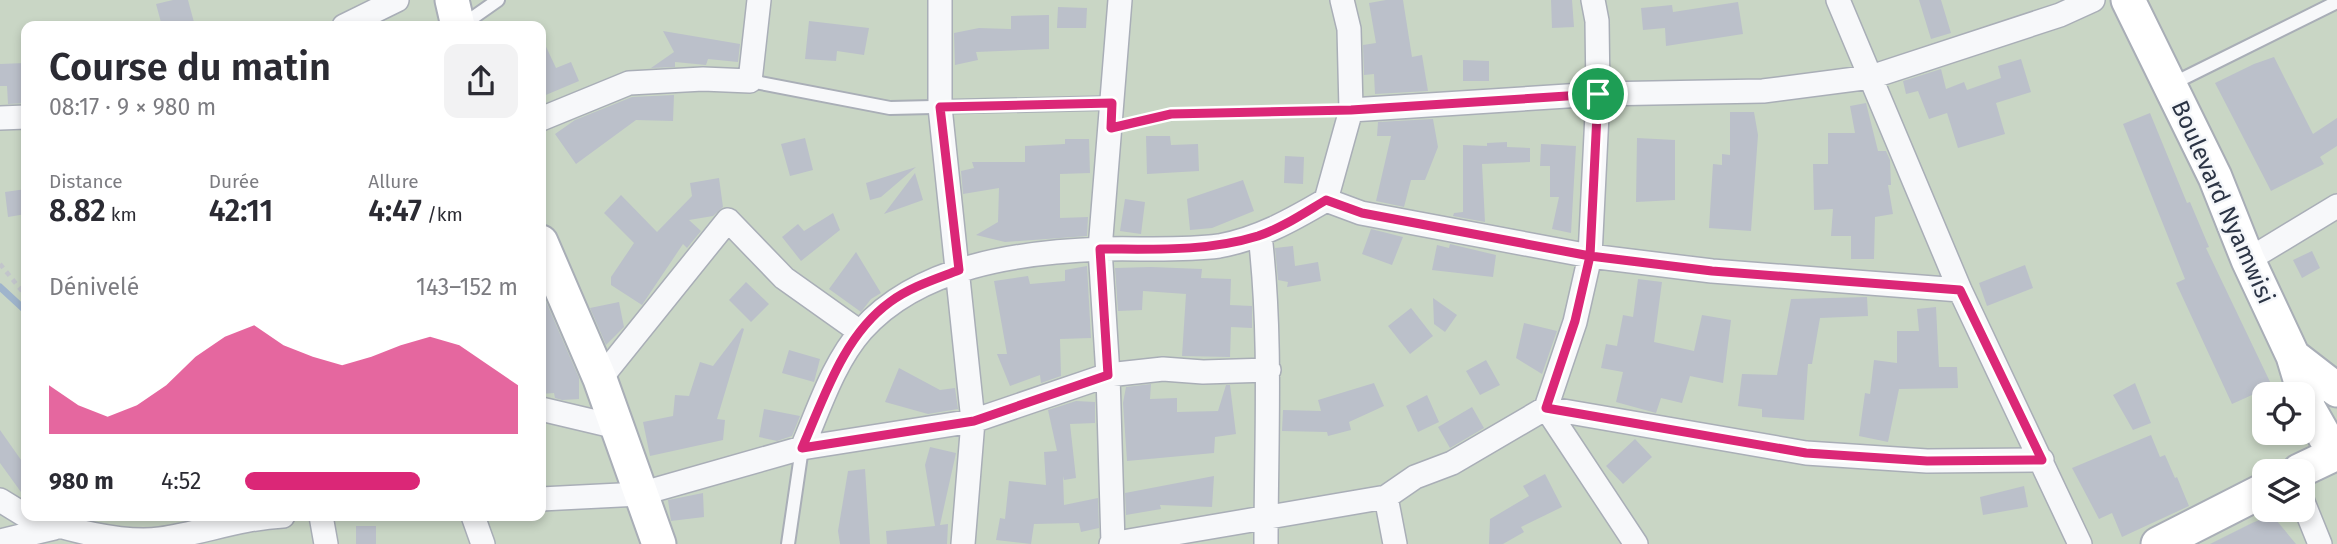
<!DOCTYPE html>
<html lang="fr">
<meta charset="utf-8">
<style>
body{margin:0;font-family:"Fira Sans",sans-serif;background:#f2f2f3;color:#2b2b33;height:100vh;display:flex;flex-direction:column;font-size:26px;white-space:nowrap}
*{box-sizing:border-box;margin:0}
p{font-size:23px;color:#7c7c81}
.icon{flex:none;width:38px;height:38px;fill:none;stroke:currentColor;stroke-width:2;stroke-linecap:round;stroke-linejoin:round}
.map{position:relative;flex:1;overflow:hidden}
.side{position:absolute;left:21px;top:21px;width:525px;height:500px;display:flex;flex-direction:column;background:#fff;border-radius:14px;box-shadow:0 4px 10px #0003}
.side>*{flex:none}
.buttons{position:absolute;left:2252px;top:382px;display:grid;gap:14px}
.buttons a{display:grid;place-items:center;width:63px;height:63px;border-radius:14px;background:#fff;box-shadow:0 4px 10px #0003;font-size:35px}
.pin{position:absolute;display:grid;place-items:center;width:60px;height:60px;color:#fff;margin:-30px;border:4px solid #fff;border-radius:50%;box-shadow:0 2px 7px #0007}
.round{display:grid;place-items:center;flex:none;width:74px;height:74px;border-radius:14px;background:#f2f2f3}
.overview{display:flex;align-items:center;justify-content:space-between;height:119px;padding:0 28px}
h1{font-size:38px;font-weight:600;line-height:52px}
.stats{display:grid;grid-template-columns:repeat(3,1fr);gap:10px;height:119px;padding:7px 28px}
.stats div{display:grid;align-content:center}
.stats b{font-size:30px;font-weight:600}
.stats small{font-size:19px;font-weight:400}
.stats p{font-size:19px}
.chart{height:196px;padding:14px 28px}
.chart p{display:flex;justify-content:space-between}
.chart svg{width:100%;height:126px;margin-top:7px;fill:#db2777;opacity:.7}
ul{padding:0 28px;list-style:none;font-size:23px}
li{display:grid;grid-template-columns:112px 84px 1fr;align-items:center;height:52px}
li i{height:18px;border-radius:9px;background:#db2777}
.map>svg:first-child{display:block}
.green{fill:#c9d6c5;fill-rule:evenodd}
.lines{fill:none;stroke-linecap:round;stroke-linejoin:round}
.stream{stroke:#9fb4cc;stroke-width:7}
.building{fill:#bbc0ca}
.lane-casing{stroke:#a9aeb7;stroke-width:16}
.street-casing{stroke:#a9aeb7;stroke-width:26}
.secondary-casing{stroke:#a9aeb7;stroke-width:37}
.path{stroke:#c2c5cb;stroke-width:4.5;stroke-dasharray:5 5;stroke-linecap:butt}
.lane{stroke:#f7f8fa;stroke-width:12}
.street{stroke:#f7f8fa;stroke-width:23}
.secondary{stroke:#fff;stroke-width:33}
.route-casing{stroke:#fff;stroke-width:14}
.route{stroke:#db2777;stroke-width:9}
.labels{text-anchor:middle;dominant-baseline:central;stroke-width:5;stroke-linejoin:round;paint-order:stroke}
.street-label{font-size:24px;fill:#2b3445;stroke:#f4f6f9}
</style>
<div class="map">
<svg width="2337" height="544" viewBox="0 0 2337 544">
<rect width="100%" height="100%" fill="#e4e7ec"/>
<path class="green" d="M0 0H2337V544H0ZM26 26H541V516H26ZM2264 394H2303V432H2264ZM2264 471H2303V509H2264Z"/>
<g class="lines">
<path class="stream" d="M0 287 26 311"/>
</g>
<path class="building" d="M173 0H188L195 26H162L156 4Z
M1386 0H1403L1412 57 1422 55 1428 91 1375 94 1374 74 1364 75 1363 45 1376 43 1369 3Z
M1551 0H1572L1574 27 1552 28Z
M1919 0H1941L1951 33 1931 39Z
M1738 2 1743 34 1666 46 1665 28 1643 30 1641 8 1672 5 1673 12Z
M1058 7 1087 8 1086 28H1057Z
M1049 15V49L976 52 978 60 955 65 954 33 979 28 1011 29V16Z
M809 21 869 28 864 55 837 51 836 61 805 59Z
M663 31 740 44 738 62 708 59 706 65 675 62V67L651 68 674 52Z
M541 36 556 68 571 62 579 81 541 97Z
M2274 57 2313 134 2337 118V146L2320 157 2324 164 2271 191 2215 83 2254 64Z
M2021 59 2031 92 1996 103 2005 134 1958 148 1947 113 1929 119 1918 91 1906 94 1903 81 1941 69 1946 89 1964 82 1967 90 2001 78 1998 66Z
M1463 60 1489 61V81H1463Z
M25 63 26 103 8 104 7 86H0V64Z
M674 95 673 121 636 120 576 164 555 134 575 120 632 97Z
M1866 103 1878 151H1886L1890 160 1891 185H1888L1893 214 1875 217 1874 259H1851V236H1831L1833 209 1814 210 1813 164H1828V133H1855L1850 106Z
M1730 112H1754L1758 135 1751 231 1709 228 1713 164 1722 165V154L1730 155Z
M2150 113 2187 203 2190 202 2209 247 2206 248 2272 386 2232 404 2176 283 2185 279 2123 124Z
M1433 119 1438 147 1425 180H1411L1404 207 1376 201 1391 136H1377L1378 122Z
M1146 136H1170L1171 145 1198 144 1199 171 1147 174Z
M805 138 813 170 790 176 781 144Z
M1637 138 1675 140V200L1636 202Z
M1065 139H1089L1090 173 1060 174V218L1088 217 1087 236 1005 242 976 235 998 222 999 188 963 194 961 171 974 168 972 162H1025V146L1065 144Z
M1507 142V147L1530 148V162L1482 164 1485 222 1453 216 1454 213 1463 212V145L1487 146V143Z
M1541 144 1576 146 1571 233 1552 229 1559 197H1550V166H1540Z
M1285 156 1304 157 1303 184 1284 183Z
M916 167 881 197 870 200 866 183Z
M915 173 923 200 884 214Z
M719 178 723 207 713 216 689 220 701 231 687 248 683 244 642 305 611 285V277L634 243 604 213 621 195 657 232 692 196 690 183Z
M1243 180 1254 211 1212 228 1190 230 1187 199Z
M26 189V214L8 217 5 192Z
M1125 199 1145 202 1141 234 1120 231Z
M833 213 840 230 801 261 782 237 798 224 804 231Z
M1371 229 1403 237 1392 265 1362 254Z
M1450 244 1496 255 1493 277 1432 270 1437 245 1449 248Z
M1293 246 1295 266 1318 262 1321 281 1287 287 1288 282 1278 280 1275 248Z
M2312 251 2320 268 2302 278 2293 260Z
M856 252 881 293 871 299 861 312 829 289Z
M2025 265 2033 288 1987 306 1979 283Z
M1087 266 1091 338 1060 339 1061 376 1041 383 1040 375 1010 386 997 354H1007L994 281 1028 276 1030 284 1065 281V270Z
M1151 267 1202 269 1201 278 1231 279 1230 305 1252 306V328L1231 327 1230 357 1182 356 1186 294 1143 291 1142 310 1118 311 1115 268Z
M1638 279 1662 282 1654 342 1694 351 1702 315 1731 320 1723 383 1690 376 1682 403 1661 398 1656 413 1616 402 1623 372 1601 368 1606 344 1617 346 1623 315 1633 317Z
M746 282 769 304 751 322 729 300Z
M541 290 579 378V399L562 400 555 398 554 393 541 394Z
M1867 297 1868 316 1820 318 1812 364H1808L1804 420 1762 417V409L1738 406 1742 374 1777 375 1791 299Z
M1433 298 1457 315 1445 332 1434 324Z
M619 302 624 327 606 345 590 308Z
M1936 307 1939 367H1957L1958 388 1899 389 1888 442 1859 436 1865 393 1870 394 1874 360 1897 363V331H1919L1917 309Z
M1411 308 1433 336 1410 354 1388 326Z
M1524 323 1557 331 1542 374 1516 358Z
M742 328 744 329 717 419 725 420 723 440 650 456 643 422 673 416 675 395 689 396 700 362 713 366Z
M789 350 820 359 814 382 782 373Z
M1486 360 1500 385 1480 395 1466 371Z
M899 368 940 390 955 388 958 409 928 414 885 402Z
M1374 383 1384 406 1349 422 1351 430 1328 436 1327 432 1282 431 1283 410 1321 411 1318 400Z
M2135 383 2151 423 2133 430 2113 395Z
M1151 384 1150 399 1177 398V412L1218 411 1226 385H1230L1236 434 1215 437 1214 453 1127 461 1123 403 1126 387Z
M1427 395 1439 422 1418 432 1406 406Z
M1076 401 1095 402V423L1070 424 1076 478 1064 480 1063 476 1064 505 1098 498 1099 528 1081 532 1079 523 1034 524 1031 544 996 540 1000 518 1005 519 1009 481 1046 485 1044 452 1057 451 1048 410Z
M1472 407 1484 428 1450 448 1438 427Z
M764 409 800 416 792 436 777 441 759 437Z
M0 430 26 467V499L0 463Z
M2151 435 2160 457 2165 455 2175 478 2177 477 2189 506 2122 537 2112 513 2099 519 2072 468Z
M1635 439 1652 457 1623 484 1606 466Z
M930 447 956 453 940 525 948 524 947 544H887L886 531 935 526 925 465Z
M865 469 870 544H840L838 531 848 471Z
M1545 474 1562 507 1521 527 1524 532 1503 544H1489L1490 519 1529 496 1523 486Z
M1214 476 1212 507 1160 505 1161 509 1126 515 1125 493Z
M2024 486 2028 507 1983 515 1980 497Z
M703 493 704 517 671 521 668 500Z
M2272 515 2296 544H2210L2252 523Z
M356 526H376V544H356Z"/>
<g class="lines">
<defs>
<path id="lane" d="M461 26 498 0
M750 81 890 108 1112 103
M2170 85 2337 2
M788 544 802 448"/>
<path id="street" d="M940 0V107L973 421 963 544
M1593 0 1597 21 1598 94 1590 256 1575 322 1546 408 1636 544
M1838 0 1960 290 2080 544
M344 26 397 0
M1351 110 1598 94 1763 91 1871 77 2060 15 2093 0
M0 118 26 117
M541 119 629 83 703 79 750 81 759 0
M1326 200 1361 213 1590 256 1712 271 1960 290
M1260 235C1272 338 1266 441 1266 544
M2248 260 2337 206
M600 379 728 220 784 278 860 332
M541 409 617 427
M802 448C819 409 833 363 862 330 919 266 1019 252 1102 249 1141 248 1180 251 1219 246 1258 239 1292 220 1326 200L1351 110 1349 29 1342 0
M1386 497 1395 544
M541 499 640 494 802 448 973 421 1108 375 1163 369 1203 372 1269 370
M0 500 26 516
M2303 502 2320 544
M27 516C64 529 122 544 160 539 202 533 241 518 283 516
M321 516 326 544
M473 516 483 544
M0 541 54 528
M1111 544 1386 497 1415 477 1452 463 1546 408 1806 453 1927 461 2042 460
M1113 544 1108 375 1100 249 1120 0"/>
<path id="secondary" d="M452 0 458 26
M2128 0 2215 177 2248 260 2293 356 2337 390
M541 242 600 379 659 544
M2293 356 2309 409 2325 437
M2299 471 2337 453
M2158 544 2264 490"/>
</defs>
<use href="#lane" class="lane-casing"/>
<use href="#street" class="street-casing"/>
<use href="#secondary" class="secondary-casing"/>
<path class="path" d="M1133 124 1171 114 1329 111
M0 264 26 296"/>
<use href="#lane" class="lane"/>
<use href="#street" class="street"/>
<use href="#secondary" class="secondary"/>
</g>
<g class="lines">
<defs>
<path id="route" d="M1598 94 1351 110 1171 114 1111 128 1112 103 940 107 959 270C936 279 910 287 890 302 843 336 824 398 802 448L974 421 1108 375 1100 249C1153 249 1206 252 1258 236 1282 228 1304 213 1326 200L1362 213 1590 256 1575 321 1546 408 1806 453 1927 461 2042 460 1960 290 1712 271 1590 256 1598 94"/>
</defs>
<use href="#route" class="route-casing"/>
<use href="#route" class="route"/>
</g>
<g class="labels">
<g class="street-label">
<text transform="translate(2223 202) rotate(66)">Boulevard Nyamwisi</text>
</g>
</g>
</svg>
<div class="buttons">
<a><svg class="icon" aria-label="locate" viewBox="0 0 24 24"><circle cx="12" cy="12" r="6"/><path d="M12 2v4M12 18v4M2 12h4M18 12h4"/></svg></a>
<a><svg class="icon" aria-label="layers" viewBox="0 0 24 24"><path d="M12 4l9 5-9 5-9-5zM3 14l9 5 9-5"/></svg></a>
</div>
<div class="pin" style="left:1598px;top:94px;background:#1e9e55"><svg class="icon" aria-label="arrive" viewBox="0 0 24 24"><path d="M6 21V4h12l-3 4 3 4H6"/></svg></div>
<section class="side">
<div class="overview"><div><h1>Course du matin</h1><p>08:17 · 9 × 980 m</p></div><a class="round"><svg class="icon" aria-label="share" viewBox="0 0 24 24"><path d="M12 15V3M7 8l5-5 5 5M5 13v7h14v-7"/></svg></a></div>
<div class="stats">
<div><p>Distance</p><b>8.82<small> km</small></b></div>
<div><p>Durée</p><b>42:11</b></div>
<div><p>Allure</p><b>4:47<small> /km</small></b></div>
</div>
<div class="chart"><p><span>Dénivelé</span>143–152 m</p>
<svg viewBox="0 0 160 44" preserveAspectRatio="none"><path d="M0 44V27L10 34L20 38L30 34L40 27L50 17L60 10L70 6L80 13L90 17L100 20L110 17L120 13L130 10L140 13L150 20L160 27V44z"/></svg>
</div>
<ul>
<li><b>980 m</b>4:52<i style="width:64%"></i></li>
</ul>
</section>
</div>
